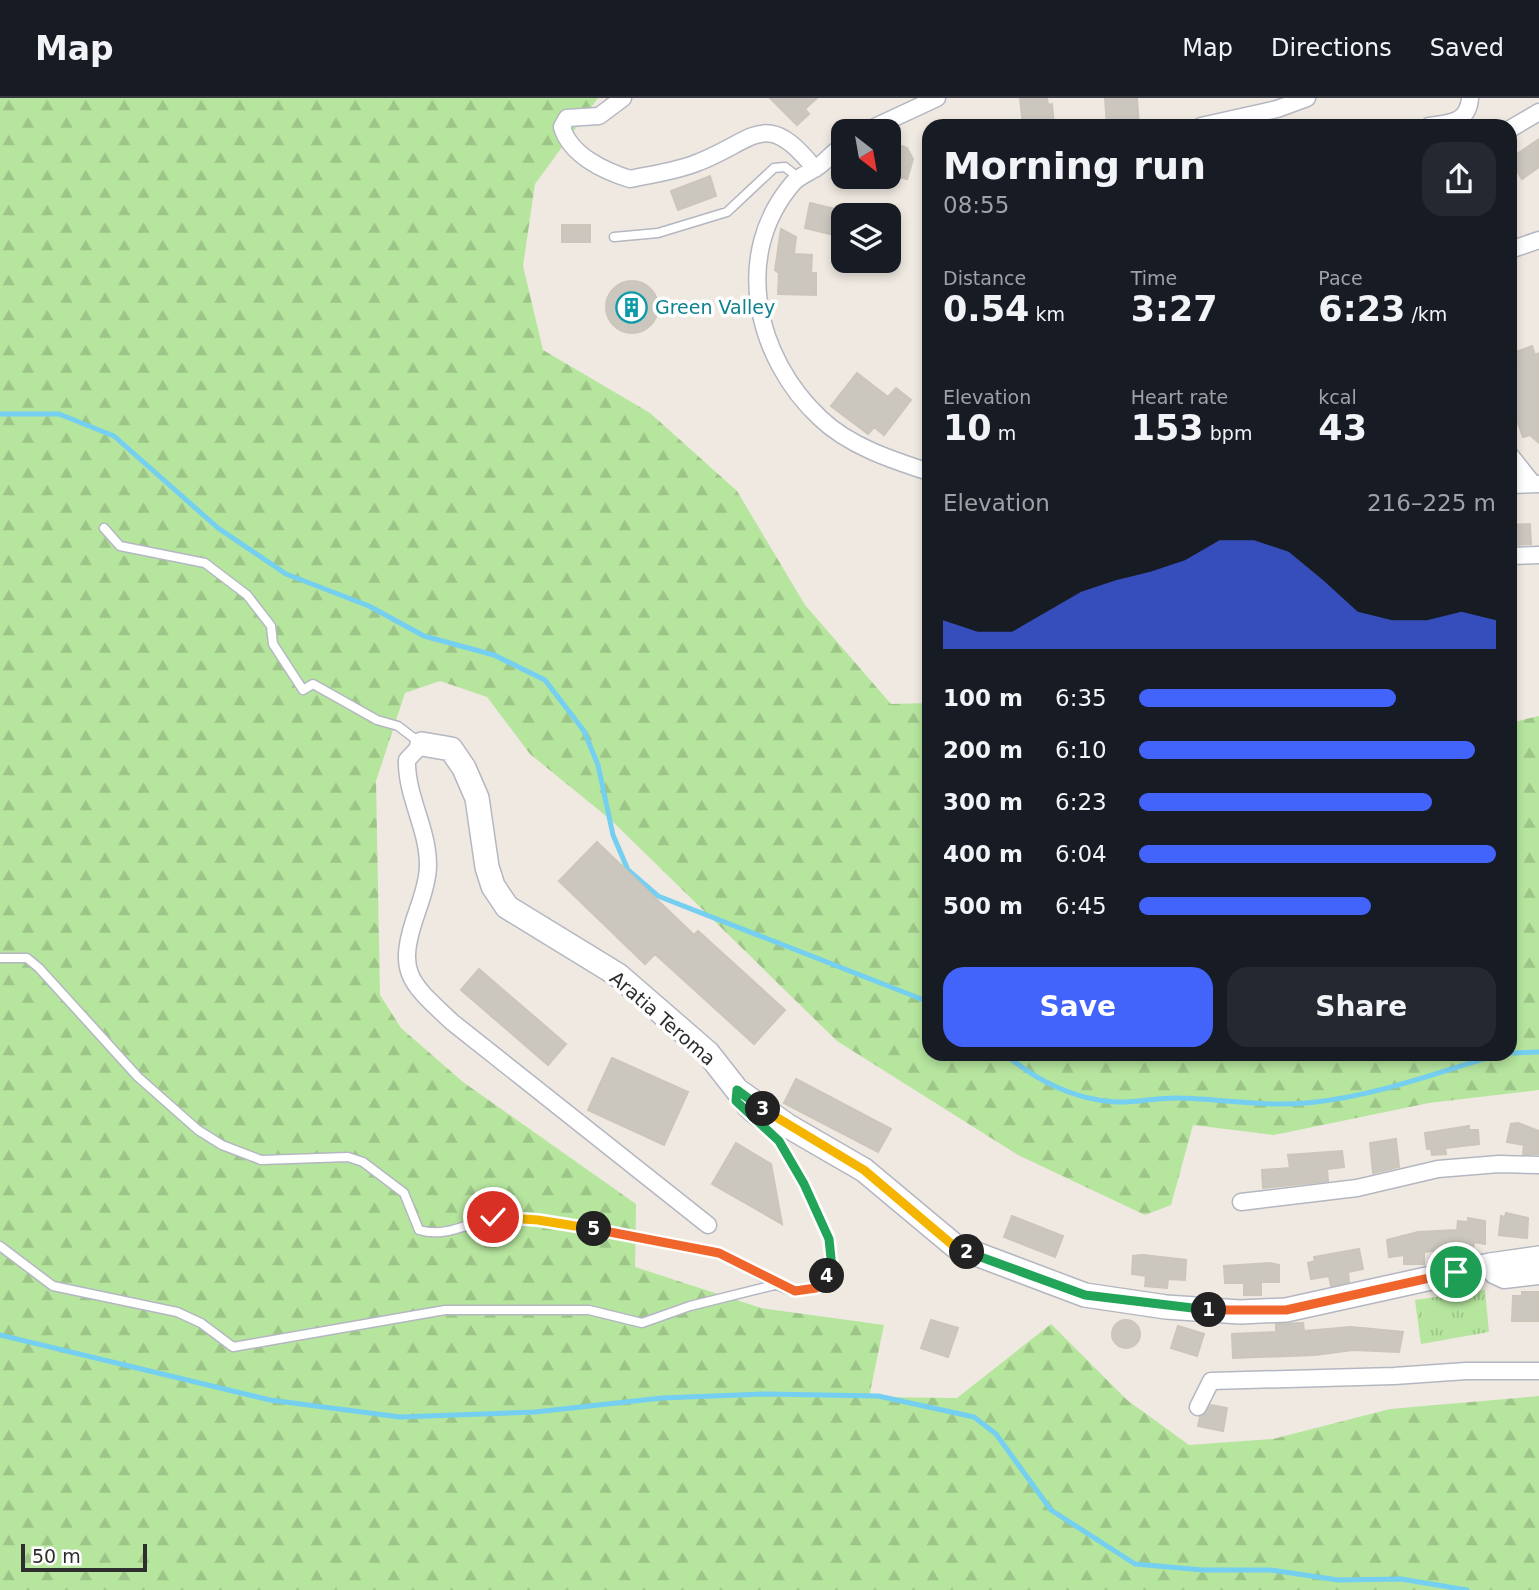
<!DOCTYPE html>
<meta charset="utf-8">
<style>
body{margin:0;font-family:"DejaVu Sans",sans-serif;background:#242831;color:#f1f3f6;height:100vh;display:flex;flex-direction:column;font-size:26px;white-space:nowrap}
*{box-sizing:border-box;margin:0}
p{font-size:23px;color:#9ea1a6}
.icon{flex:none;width:38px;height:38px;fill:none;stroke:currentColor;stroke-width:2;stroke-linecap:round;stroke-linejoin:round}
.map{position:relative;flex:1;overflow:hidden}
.side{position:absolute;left:922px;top:21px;width:595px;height:942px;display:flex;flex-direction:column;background:#171b24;border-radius:21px;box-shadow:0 4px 10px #0003}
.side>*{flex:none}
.needle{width:46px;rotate:149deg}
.controls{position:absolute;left:831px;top:21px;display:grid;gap:14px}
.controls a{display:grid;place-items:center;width:70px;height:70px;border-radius:14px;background:#171b24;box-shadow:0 4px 10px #0003;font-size:35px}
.scale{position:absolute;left:21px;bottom:18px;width:126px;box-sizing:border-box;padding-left:7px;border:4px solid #2e2e2e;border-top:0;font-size:19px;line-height:24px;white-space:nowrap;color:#2e2e2e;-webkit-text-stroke:5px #fff;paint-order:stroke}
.pin{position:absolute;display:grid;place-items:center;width:60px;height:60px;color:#fff;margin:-30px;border:4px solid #fff;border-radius:50%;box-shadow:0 2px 7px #0007}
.km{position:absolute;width:35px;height:35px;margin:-18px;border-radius:50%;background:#222;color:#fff;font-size:19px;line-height:35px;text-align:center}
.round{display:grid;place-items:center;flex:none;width:74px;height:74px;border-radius:21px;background:#242831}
.overview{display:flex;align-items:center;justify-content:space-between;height:119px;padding:0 21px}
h1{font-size:38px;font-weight:600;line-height:52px}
.metrics{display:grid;grid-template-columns:repeat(3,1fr);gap:10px;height:119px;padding:7px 21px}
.metrics div{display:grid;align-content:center}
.metrics b{font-size:35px;font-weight:600}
.metrics small{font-size:19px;font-weight:400}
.metrics p{font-size:19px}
.chart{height:196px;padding:14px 21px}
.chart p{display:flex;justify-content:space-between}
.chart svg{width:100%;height:126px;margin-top:7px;fill:#4264fb;opacity:.7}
.action{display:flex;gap:14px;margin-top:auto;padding:14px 21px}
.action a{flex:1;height:80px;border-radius:21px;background:#4264fb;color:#fff;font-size:28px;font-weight:600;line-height:80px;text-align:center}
.action a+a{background:#242831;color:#f1f3f6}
ul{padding:0 21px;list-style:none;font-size:23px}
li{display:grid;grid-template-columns:112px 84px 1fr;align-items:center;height:52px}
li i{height:18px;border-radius:9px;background:#4264fb}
header{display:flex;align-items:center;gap:42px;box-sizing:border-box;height:98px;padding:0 35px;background:#171b24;border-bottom:2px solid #363941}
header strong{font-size:33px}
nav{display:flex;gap:38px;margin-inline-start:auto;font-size:24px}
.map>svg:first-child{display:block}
.grass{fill:url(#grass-tufts)}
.forest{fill:url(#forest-firs)}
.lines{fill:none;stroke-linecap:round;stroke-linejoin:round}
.stream{stroke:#75cff0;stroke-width:5}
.building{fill:#cbc7bf;stroke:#cbc5ba;stroke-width:2}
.lane-casing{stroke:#b4b7c1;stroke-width:11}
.street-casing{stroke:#b4b7c1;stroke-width:19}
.secondary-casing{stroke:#b4b7c1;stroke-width:26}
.lane{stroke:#fff;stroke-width:8}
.street{stroke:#fff;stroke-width:16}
.secondary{stroke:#fff;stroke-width:23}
.split-1-casing{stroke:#fff;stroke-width:14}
.split-2-casing{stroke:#fff;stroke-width:14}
.split-3-casing{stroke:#fff;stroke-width:14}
.split-4-casing{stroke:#fff;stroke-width:14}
.split-5-casing{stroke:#fff;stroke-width:14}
.split-6-casing{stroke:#fff;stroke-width:14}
.split-1{stroke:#f0652b;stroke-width:9}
.split-2{stroke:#22a559;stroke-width:9}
.split-3{stroke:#f5b400;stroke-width:9}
.split-4{stroke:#22a559;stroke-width:9}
.split-5{stroke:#f0652b;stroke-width:9}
.split-6{stroke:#f5b400;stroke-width:9}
.labels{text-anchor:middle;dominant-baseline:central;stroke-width:7;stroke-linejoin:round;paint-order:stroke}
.culture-label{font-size:19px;fill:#0d838f;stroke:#fff;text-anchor:start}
.street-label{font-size:19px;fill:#2e2e2e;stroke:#fff}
</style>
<header>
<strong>Map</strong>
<nav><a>Map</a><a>Directions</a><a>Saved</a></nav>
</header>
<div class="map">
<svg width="1539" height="1492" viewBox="0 0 1539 1492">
<defs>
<pattern id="grass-tufts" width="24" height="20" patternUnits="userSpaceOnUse" patternTransform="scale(1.75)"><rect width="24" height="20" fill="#b6e59e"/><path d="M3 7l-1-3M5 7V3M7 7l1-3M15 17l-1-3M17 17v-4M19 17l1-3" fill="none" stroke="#9dc588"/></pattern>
<pattern id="forest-firs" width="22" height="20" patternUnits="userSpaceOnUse" patternTransform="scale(1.75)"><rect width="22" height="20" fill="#b6e59e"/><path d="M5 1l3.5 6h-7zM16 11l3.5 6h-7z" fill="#9dc588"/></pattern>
</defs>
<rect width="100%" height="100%" fill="#efe9e1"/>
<path class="grass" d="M1485 1192 1489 1234 1421 1246 1415 1202Z"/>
<path class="forest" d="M0 0H598L535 86 523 168 543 252 650 315 737 393 805 507 891 606 929 605V956H1510V625L1539 618V992L1429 1005 1274 1037 1193 1027 1171 1107 1145 1117 1018 1057 837 943 611 722 530 656 487 599 440 583 405 595 376 683 380 897 401 930 463 984 636 1106 635 1169 761 1210 884 1227 869 1299 957 1300 1051 1226 1127 1302 1189 1347 1273 1341 1390 1311 1539 1298V1492H0Z"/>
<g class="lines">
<path class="stream" d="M0 316H59L114 338 218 430 286 476 369 508 424 538 494 557 545 582 584 633 598 667 613 737 628 772 658 798 929 904
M1510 955 1539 954
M1005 956C1035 982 1075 1002 1116 1004 1137 1005 1158 999 1179 1000 1222 1001 1265 1009 1307 1005 1372 999 1438 975 1499 956
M0 1237 270 1302 400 1319 535 1314 662 1300 766 1296 878 1298 974 1319 996 1336 1051 1412 1135 1466 1203 1472H1271L1338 1482 1401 1481 1467 1492"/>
</g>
<path class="building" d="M770 0H817L805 11 809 16 797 27Z
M1020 0H1047L1048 7 1052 6 1054 28H1023Z
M1105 0H1137L1139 28H1107Z
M1539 41V69L1522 81 1510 61Z
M902 48 907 50 913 61 907 81 889 76V56Z
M710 78 716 98 678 112 671 93Z
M810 105 844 113 838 138 805 130Z
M562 127H590V144H562Z
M781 131 796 139 794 156 812 157 811 175H816V197L778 196 779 175 775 172Z
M606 209a26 26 0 1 1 52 0a26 26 0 1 1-52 0Z
M1532 248 1535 257 1539 255V345L1530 337 1523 339 1518 325 1510 327V269L1517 266 1513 255Z
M857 275 888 299 896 290 911 302 884 337 874 329 868 336 831 308Z
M1530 426 1531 446 1510 447V427Z
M597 744 694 837 698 833 785 912 754 946 655 856 645 866 559 783Z
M479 871 566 946 548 967 461 892Z
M612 960 688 994 664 1047 588 1012Z
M796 981 891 1031 878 1054 784 1005Z
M1518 1025 1539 1033V1056H1523L1524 1047 1507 1044 1511 1026Z
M1469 1028V1032H1478L1479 1046 1445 1050 1446 1056 1432 1057 1431 1051H1427L1425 1035Z
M1396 1041 1399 1069 1373 1075 1370 1045Z
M736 1045 771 1066 782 1126 712 1086Z
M1342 1053 1344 1069 1327 1071 1328 1083 1263 1090 1262 1072 1290 1070 1288 1057Z
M1506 1115 1528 1120 1527 1140 1499 1137 1501 1118 1505 1119Z
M1012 1118 1063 1138 1055 1159 1004 1139Z
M1468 1120 1485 1123V1146L1474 1144 1472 1157 1457 1156 1458 1150 1424 1154V1166H1404V1157L1389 1159 1387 1142 1418 1134 1457 1132 1458 1123 1468 1124Z
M1359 1151 1363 1171 1348 1174 1349 1184 1331 1188 1329 1178 1311 1181 1308 1165 1315 1163 1314 1159Z
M1143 1157 1186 1162 1185 1182 1168 1181 1167 1190 1145 1188 1146 1178 1132 1176 1133 1158Z
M1270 1165 1279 1167V1184H1261V1197H1244V1185H1225L1224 1168Z
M1522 1194H1538L1539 1223H1512L1513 1198H1522Z
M1112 1236a14 14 0 1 1 28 0a14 14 0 1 1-28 0Z
M931 1222 958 1230 948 1259 921 1250Z
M1303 1225 1304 1233 1351 1229 1403 1234 1399 1254 1353 1252 1315 1257 1233 1260 1232 1236 1276 1234V1226Z
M1178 1228 1204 1236 1197 1258 1171 1250Z
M1211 1307 1227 1310 1223 1333 1198 1328 1200 1319Z"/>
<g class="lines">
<defs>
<path id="lane" d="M614 139 658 135 727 114 774 70 785 69 799 80
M104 430 120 448 205 465 247 497 271 528 273 546 303 592 313 586 377 622 398 628 419 644
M0 860H27L39 870 138 979 198 1032 222 1047 261 1062 348 1059 363 1064 404 1095 419 1132C451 1142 477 1117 511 1119 528 1120 545 1124 563 1127 612 1135 660 1143 709 1153 740 1159 769 1189 795 1193 811 1195 828 1186 831 1170 838 1142 796 1068 779 1044 769 1029 740 1019 736 1000
M0 1148 53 1188 177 1214 201 1225 233 1249 445 1212H589L642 1225 690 1208 779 1186"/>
<path id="street" d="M623 0 599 18 567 20 562 29C570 57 604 73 630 81 653 76 678 73 699 64 755 42 766 9 815 71
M1201 28 1277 11 1307 0
M1429 28C1450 25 1468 25 1470 0
M1510 31 1539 14
M866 33 937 0
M844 47C834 53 828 61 819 68 811 74 799 78 793 85 731 157 756 260 820 320 849 348 892 362 929 374
M1510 152 1539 142
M1510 357 1533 386
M1510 387 1539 386
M1510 458 1539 457
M422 646 407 662C406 698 428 730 428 767 428 782 422 800 417 814 396 874 408 883 452 924L708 1127
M1241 1104 1357 1090 1438 1071 1499 1066 1539 1067
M1490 1167 1493 1177 1504 1182 1539 1178
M1198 1309 1211 1283 1394 1278 1466 1273H1539"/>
<path id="secondary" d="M422 646 451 651 464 670 477 700 487 769 493 788 507 809 618 877 708 955 737 992 788 1028 864 1072 955 1148 1085 1197 1166 1209 1240 1214 1286 1212 1490 1167 1539 1160"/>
</defs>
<use href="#lane" class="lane-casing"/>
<use href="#street" class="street-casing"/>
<use href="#secondary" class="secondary-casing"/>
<use href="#lane" class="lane"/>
<use href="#street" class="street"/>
<use href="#secondary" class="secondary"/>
</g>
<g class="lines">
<defs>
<path id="split-1" d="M1209 1212H1286L1456 1174"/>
<path id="split-2" d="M967 1154 1085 1197 1209 1212"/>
<path id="split-3" d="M763 1011 864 1072 955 1149 967 1154"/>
<path id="split-4" d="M763 1011 737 992 736 1003 779 1043 804 1086 829 1141 832 1170 827 1178"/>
<path id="split-5" d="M594 1131 719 1155 795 1193 816 1190 827 1178"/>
<path id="split-6" d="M493 1119 538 1122 594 1131"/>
</defs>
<use href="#split-1" class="split-1-casing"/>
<use href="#split-2" class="split-2-casing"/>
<use href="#split-3" class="split-3-casing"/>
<use href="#split-4" class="split-4-casing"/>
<use href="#split-5" class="split-5-casing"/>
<use href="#split-6" class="split-6-casing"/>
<use href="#split-1" class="split-1"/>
<use href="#split-2" class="split-2"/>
<use href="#split-3" class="split-3"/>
<use href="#split-4" class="split-4"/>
<use href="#split-5" class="split-5"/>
<use href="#split-6" class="split-6"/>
</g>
<defs>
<symbol id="building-ring" viewBox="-11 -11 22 22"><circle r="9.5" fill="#fff" stroke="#0f9aa8" stroke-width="1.5"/><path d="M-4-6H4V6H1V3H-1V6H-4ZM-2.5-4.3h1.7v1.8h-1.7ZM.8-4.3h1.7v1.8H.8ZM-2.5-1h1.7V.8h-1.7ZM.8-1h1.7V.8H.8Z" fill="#0f9aa8"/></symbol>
</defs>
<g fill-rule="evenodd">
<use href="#building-ring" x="614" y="192" width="35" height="35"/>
</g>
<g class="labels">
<g class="culture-label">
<text x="655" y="209">Green Valley</text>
</g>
<g class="street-label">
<text transform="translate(663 920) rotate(41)">Aratia Teroma</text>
</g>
</g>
</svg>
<div class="controls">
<a><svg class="needle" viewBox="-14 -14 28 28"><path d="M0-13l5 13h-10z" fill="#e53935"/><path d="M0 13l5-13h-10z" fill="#9ea1a6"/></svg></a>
<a><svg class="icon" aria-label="layers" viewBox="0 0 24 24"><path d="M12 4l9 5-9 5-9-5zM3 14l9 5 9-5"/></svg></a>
</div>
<div class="scale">50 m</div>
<div class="pin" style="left:1456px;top:1174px;background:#1e9e55"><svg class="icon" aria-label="arrive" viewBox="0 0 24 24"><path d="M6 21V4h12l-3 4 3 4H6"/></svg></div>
<div class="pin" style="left:493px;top:1119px;background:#d93025"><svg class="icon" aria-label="check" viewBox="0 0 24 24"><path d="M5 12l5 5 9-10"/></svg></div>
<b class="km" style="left:1209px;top:1212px">1</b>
<b class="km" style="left:967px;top:1154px">2</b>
<b class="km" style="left:763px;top:1011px">3</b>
<b class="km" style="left:827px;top:1178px">4</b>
<b class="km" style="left:594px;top:1131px">5</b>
<section class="side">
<div class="overview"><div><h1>Morning run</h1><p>08:55</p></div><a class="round"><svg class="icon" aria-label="share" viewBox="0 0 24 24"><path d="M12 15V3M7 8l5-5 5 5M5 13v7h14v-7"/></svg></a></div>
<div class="metrics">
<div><p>Distance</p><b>0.54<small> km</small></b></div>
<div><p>Time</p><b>3:27</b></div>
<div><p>Pace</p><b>6:23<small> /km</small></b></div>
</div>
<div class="metrics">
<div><p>Elevation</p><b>10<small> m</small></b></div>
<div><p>Heart rate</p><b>153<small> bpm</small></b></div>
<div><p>kcal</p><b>43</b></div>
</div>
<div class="chart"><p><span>Elevation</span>216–225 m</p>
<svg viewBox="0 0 160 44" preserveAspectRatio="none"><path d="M0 44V34L10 38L20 38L30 31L40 24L50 20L60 17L70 13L80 6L90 6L100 10L110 20L120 31L130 34L140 34L150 31L160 34V44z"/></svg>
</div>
<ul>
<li><b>100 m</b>6:35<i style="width:72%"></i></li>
<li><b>200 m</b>6:10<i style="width:94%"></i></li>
<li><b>300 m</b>6:23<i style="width:82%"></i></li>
<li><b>400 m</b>6:04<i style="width:100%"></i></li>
<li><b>500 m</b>6:45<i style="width:65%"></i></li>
</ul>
<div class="action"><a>Save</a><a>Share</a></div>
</section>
</div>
